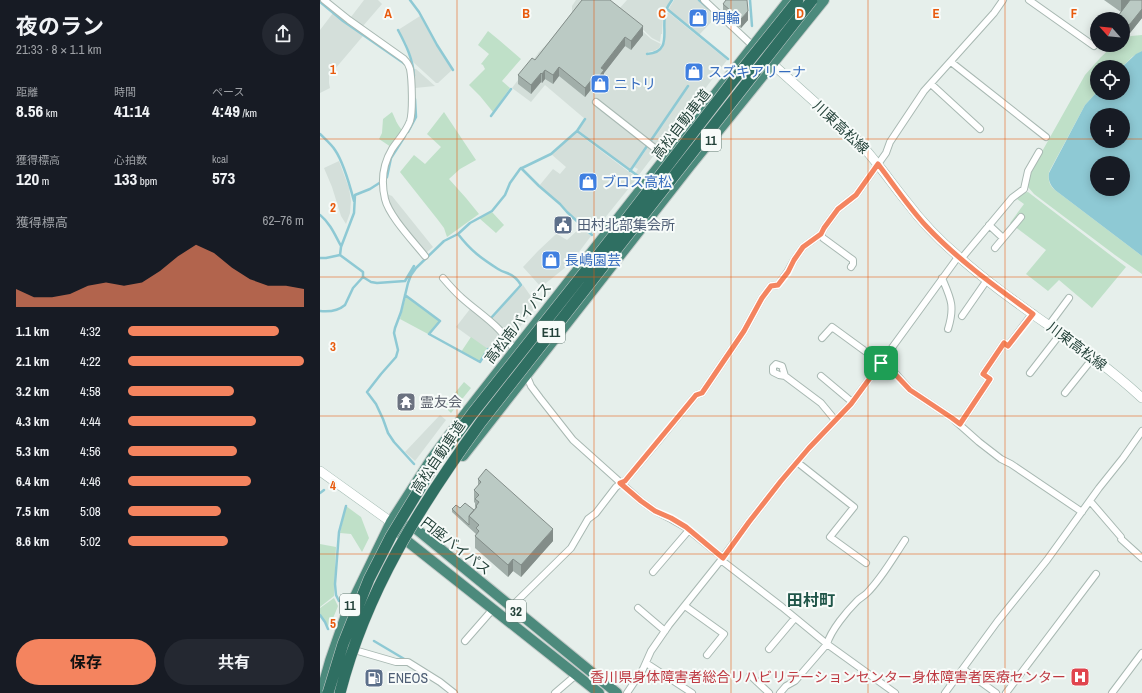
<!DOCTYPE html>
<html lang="ja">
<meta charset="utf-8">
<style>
body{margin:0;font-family:"Archivo Narrow","Noto Sans JP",sans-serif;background:#242831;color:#f1f3f6;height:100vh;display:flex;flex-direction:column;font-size:15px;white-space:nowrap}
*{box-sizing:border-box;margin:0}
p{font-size:13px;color:#9ea1a6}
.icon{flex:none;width:22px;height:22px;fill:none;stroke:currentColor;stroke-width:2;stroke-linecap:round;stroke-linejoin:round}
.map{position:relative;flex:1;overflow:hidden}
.side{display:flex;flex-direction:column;background:#171b24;width:320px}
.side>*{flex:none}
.needle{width:26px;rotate:297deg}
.buttons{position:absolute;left:770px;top:12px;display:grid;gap:8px}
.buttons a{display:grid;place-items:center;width:40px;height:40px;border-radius:50%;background:#171b24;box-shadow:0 2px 10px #0003;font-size:20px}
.pin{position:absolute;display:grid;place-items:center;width:34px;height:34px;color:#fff;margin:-17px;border-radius:8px;box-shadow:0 2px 6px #0006}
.round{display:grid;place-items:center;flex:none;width:42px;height:42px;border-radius:21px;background:#242831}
.head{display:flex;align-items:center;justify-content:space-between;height:68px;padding:0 16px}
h1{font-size:22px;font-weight:700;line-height:30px}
.figures{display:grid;grid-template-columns:repeat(3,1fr);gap:6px;height:68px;padding:4px 16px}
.figures div{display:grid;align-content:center}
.figures b{font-size:17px;font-weight:700}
.figures small{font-size:11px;font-weight:400}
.figures p{font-size:11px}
.chart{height:112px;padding:8px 16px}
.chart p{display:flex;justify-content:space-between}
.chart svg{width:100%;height:72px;margin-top:4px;fill:#f4845f;opacity:.7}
.primary-button{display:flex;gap:8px;margin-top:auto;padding:8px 16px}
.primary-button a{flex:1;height:46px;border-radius:24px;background:#f4845f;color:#111;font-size:16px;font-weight:700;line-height:46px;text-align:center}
.primary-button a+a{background:#242831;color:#f1f3f6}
ul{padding:0 16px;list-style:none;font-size:13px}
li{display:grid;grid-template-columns:64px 48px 1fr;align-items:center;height:30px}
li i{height:10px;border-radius:5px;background:#f4845f}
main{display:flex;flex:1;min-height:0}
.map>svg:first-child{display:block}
.built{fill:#d4dfda}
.green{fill:#bfe0c8}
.water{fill:#8ec9d4;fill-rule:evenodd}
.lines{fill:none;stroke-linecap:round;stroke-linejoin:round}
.stream{stroke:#8ec9d4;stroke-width:2.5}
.minor-casing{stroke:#a8b8b2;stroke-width:8}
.secondary-casing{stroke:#a4bbb3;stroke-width:10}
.trunk-casing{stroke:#c2cac8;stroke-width:12}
.minor{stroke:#fff;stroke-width:6}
.secondary{stroke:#fff;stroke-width:9}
.trunk{stroke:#4c8a7c;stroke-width:10}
.motorway-bridge-casing{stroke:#c2cac8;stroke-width:12;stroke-linecap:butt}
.motorway-bridge{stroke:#2f6f62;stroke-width:11}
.wall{fill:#a1aea9}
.shaded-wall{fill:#838d89}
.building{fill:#bbcac4;stroke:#838d89}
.route-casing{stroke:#fff;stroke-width:8}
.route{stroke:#f4845f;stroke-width:5}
.grid{fill:none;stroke:#e8590c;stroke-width:1;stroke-opacity:0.55}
.labels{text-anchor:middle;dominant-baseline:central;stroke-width:4;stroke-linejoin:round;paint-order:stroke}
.shield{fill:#f7fbf9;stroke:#637a73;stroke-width:1}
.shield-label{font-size:13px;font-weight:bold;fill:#24423a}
.shop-label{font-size:14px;fill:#366cbe;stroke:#f7fbf9;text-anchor:start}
.street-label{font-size:14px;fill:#24423a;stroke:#f7fbf9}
.service-label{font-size:14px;fill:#4e5e75;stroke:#f7fbf9;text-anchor:start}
.worship-label{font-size:14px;fill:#5b616d;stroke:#f7fbf9;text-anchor:start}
.health-label{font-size:14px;fill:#be3a42;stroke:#f7fbf9;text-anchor:end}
.quarter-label{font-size:16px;font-weight:bold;fill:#1f5548;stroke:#f7fbf9}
.grid-label{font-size:13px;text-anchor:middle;font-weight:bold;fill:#e8590c;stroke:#f7fbf9;stroke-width:4;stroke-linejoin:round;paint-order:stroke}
</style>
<main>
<section class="side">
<div class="head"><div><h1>夜のラン</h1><p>21:33 · 8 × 1.1 km</p></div><a class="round"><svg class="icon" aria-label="share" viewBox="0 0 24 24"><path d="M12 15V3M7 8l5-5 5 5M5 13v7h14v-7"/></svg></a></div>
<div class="figures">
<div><p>距離</p><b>8.56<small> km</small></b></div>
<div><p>時間</p><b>41:14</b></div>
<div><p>ペース</p><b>4:49<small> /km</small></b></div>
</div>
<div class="figures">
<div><p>獲得標高</p><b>120<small> m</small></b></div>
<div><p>心拍数</p><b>133<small> bpm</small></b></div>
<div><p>kcal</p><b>573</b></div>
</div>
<div class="chart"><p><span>獲得標高</span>62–76 m</p>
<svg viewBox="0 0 160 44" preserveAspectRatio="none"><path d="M0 44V33L10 38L20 38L30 36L40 31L50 29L60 31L70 29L80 22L90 13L100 6L110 11L120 20L130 27L140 31L150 31L160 33V44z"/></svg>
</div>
<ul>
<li><b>1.1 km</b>4:32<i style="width:86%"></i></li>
<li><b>2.1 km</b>4:22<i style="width:100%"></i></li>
<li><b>3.2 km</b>4:58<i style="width:60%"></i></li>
<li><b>4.3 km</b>4:44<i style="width:73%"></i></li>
<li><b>5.3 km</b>4:56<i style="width:62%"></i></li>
<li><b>6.4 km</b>4:46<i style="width:70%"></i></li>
<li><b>7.5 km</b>5:08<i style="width:53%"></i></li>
<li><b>8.6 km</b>5:02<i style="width:57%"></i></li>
</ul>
<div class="primary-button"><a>保存</a><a>共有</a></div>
</section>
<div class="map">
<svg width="822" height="693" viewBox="0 0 822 693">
<rect width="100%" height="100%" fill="#e6efeb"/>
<path class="built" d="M44 0H58L62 4 43 26 31 17Z
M256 0H285L314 23 331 39 341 44 339 48 334 51 328 52V54L335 53 341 50 343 47 345 41V17L348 12 407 60 318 176 315 174 318 169 314 167 326 150H325L310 170 257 130 265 119 225 85 211 102 192 88 219 52 240 31 252 22V6Z
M307 0H352L344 11 343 16 342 34H341L340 42 332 38 316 23 298 10Z
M354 0H378L396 17 379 35 348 10Z
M13 13 43 36 9 76V83L10 88 0 93V30Z
M100 16 116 45 132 70 118 83H116L93 62 86 43 78 30Z
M94 69H96L115 86 95 88Z
M256 132 317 178 272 234 247 212 241 204 219 186 233 169 240 174 246 167 231 154Z
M19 161 29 188 31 201 30 213 26 224 21 216 12 187 4 168Z
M67 194 72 196 113 247 106 253 73 212 68 200Z
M261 227 271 236 247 268 246 267 221 287 203 267 218 251 235 235 237 234 247 240Z
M203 285 217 305 191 338 171 318Z
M150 309 160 316 183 338 172 353 136 327Z
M120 415 126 420 95 461 94 460 85 452Z"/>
<path class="green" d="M168 31 179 40 201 59 182 81 190 88 173 112 160 96 149 85 165 69 163 65 161 64 169 54 158 45Z
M822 35V51L812 57 802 67H777V92L765 105 729 172C728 180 729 185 735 190L822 256V274L795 255 714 194 708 187 709 178 715 164 765 75 781 57 794 45H803V40L811 36Z
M72 112C76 120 76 123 82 130L71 147 59 139 62 133 63 119Z
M124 112 156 160 140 169 129 179 146 198 159 214 127 237 124 228 118 220 80 172 94 155 105 164 121 147 107 134Z
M708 192 806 267 772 308 739 280 728 291 706 274 726 250 690 223 704 204 697 199 703 193Z
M172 212 184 225 176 233 159 218Z
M86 296 120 321 108 334 80 319Z
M151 337 168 349 159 362 141 352Z
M144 382 151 388 131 413 124 406Z
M26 506 41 517 49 538 42 552 31 534 20 533Z
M0 544 16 547 14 596 0 607Z
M14 598 18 606 9 628 0 614V608Z"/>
<path class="water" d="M822 51V256L735 190C730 185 728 180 729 173L765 105 777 92V93H803V67H802L816 54ZM777 115H803V141H777ZM777 163H803V189H777Z"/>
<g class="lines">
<path class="stream" d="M90 0 99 12 117 45 133 70
M379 0 388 8
M430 0 432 26
M0 2 23 21 85 64
M347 9 408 59
M78 30C86 45 93 59 94 76
M327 54C354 52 340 27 346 11 347 7 350 3 352 0
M171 116 191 89
M257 131 318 176
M88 132 96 117 95 99
M0 134C5 139 11 144 15 150 24 163 30 186 34 201
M201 168 219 186 240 204 247 212 272 235
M310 171 368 86
M0 215C10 223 15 235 21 246
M138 234C151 251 161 258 178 269 181 271 184 272 187 273 193 275 198 280 201 285L171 318
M0 258H6L20 255 21 247 34 213 35 195 50 189 64 180 67 177 71 158 85 136
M43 277 51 282 57 283 85 281 94 266
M85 295 120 321 109 334 160 362 168 349 177 357
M0 311C9 312 18 311 25 305L33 288 43 277V272L20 255
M94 464 74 442 68 433 63 419 56 404 47 392 61 374 76 357 78 350 74 333 75 328 81 312 88 283 91 275 96 268 124 241 138 234 150 223 172 211 185 195 190 183 200 169 231 154 257 131 265 119
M0 493 4 490
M19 601 16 595 15 584 19 532 26 506
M0 615 5 622 8 629
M54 641 86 660"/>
<defs>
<path id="minor" d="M4 0 29 20 84 59C87 62 89 65 90 69 92 79 93 112 90 121 86 132 78 140 72 149 63 164 61 182 65 199 69 216 94 242 105 256
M384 0 433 46
M709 0 774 46
M631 62 726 137
M611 84 660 129
M276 102 346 157
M669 225 683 238
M501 234 503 238 533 260V264L531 267
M675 248 701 217
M641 259 692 198 704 189 708 171 719 152
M123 278C129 285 135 292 142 298 161 315 184 328 195 352
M622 278C631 299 635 306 628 329
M642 316 667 280
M729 325 749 298
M502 338 512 327 575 373 590 390 632 418 659 442 681 459 691 464 762 512
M710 373 741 333
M206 374 211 386 220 398 253 440 321 501 335 511 351 519 365 527 403 558
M465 376 462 366 456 364 453 367V372L459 375 465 376 501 403 515 420
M501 376 532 402
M745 393 773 358
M640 424 670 379 663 374 684 343 688 346 713 313
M477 462 534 507 510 537 546 563
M770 501 801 537V539L822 558
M401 560 462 607 507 644 575 693
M333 572 369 530
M365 606 404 634 387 655
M191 607 251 548 268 519 276 513 296 487 305 481 340 439 376 395 382 393 424 331 442 298 451 286 458 285 468 271 474 260 483 247 501 234 504 228 518 209 536 195 566 153 570 142 604 91 674 13 683 0
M318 608 345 631
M145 641 173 609
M449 649 475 618
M38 651 76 662H88L120 682 134 693
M326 663 372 693
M643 669 676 693
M430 675 449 693
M235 693 256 675
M307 693 323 669 331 651 349 625 401 560 429 522 461 481 489 448 531 404 638 257
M460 693 466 686 475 681 507 644C511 630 527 611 537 601 540 598 544 596 547 593 562 578 573 558 585 540
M625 693 677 622 727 560 779 488 803 458 822 431
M686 693 776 574
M792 693 822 653"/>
<path id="secondary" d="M448 60 537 140C555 159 570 181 586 201 601 221 619 240 638 256 696 308 765 345 822 398
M0 471 71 522"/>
<path id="trunk" d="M143 456 370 166 504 0
M71 522 95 528 297 693
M71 522 87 541 279 693
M1 693 10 661 26 615 71 522 112 458 148 410 469 0"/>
</defs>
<use href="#minor" class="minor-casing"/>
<use href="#secondary" class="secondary-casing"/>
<use href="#trunk" class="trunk-casing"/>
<use href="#minor" class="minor"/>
<use href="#secondary" class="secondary"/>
<use href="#trunk" class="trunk"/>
<defs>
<path id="motorway-bridge" d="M8 693 23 644 49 579 71 536 116 462 152 414 302 225 412 82 478 0
M20 693C46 591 100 506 161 422L492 0"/>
</defs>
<use href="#motorway-bridge" class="motorway-bridge-casing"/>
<use href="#motorway-bridge" class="motorway-bridge"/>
</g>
<path class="wall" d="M262 0 323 35 311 50 305 46 284 73V79L276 89 273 87 265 97 239 76 233 84 225 79 222 83 221 82 211 94 198 84V75L215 60Z
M784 0H822V18L810 33 798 16 801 12Z
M403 4 428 20 421 28 419 27 403 13Z
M158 479 233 541 201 577 193 571 188 577 155 548V536L156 534 132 512V509L140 508 154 510 155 508V503L154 502V490L158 486Z"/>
<path class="shaded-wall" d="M801 0H810L801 13Z
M822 9V18L810 33 803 37V28Z
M428 11V20L421 28V19Z
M323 26V35L311 50V41Z
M305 37V46L284 73V79L276 89V80L281 68Z
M239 67V76L233 84V75Z
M225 70V79L222 83V74Z
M221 73V82L211 94V85Z
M273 78V87L265 97V88Z
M233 529V541L201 577V565Z
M193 559V571L188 577V565Z"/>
<path class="building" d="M262 0H290L323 26 311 41 305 37 281 68 284 70 276 80 273 78 265 88 239 67 233 75 225 70 222 74 221 73 211 85 198 75 212 58 215 60Z
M406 0H427L428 11 421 19 419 18 403 4Z
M810 0H822V9L810 24 803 28V19H793L798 16Z
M166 469 233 529 201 565 193 559 188 565 155 536 159 531 156 528 159 525 149 516 157 507 156 506 159 502 155 499 159 495 154 490 161 482 158 479Z
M145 503 154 510 149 516V525L132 509 136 505 140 508Z"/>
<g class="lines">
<defs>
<path id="route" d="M558 164C574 185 589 208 607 227 638 260 676 287 713 314L688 346 684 343 663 374 670 379 640 424 632 418 590 390 575 374 561 363 531 404 489 448 461 481 429 522 403 558 366 527 351 518 335 511 321 501 300 483 305 481 376 395 382 393 424 331 442 298 451 286 458 285 468 272 474 260 483 247 501 234 504 228 518 209 536 195Z"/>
</defs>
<use href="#route" class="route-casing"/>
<use href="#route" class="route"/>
</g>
<path class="grid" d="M137 0V693M274 0V693M411 0V693M548 0V693M685 0V693M0 139H777M803 139H822M0 277H822M0 416H822M0 554H822"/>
<defs>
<symbol id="shop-square" viewBox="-11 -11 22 22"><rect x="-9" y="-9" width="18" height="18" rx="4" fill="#3f7fe0" stroke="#f7fbf9"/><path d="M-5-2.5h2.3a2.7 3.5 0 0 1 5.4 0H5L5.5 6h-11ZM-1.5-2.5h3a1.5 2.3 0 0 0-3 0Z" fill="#fff"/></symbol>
<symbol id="civic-square" viewBox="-11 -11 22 22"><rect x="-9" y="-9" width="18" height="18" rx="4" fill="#5c6f8a" stroke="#f7fbf9"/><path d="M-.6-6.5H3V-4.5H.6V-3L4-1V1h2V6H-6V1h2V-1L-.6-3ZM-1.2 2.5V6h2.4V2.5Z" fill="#fff"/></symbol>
<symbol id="temple-square" viewBox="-11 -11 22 22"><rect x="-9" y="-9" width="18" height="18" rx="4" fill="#6b7280" stroke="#f7fbf9"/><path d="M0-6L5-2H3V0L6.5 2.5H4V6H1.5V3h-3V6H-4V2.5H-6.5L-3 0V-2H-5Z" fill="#fff"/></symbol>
<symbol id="hospital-square" viewBox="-11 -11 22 22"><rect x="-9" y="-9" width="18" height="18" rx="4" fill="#e0444e" stroke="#f7fbf9"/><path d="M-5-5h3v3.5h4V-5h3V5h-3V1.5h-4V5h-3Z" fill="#fff"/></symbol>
<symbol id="fuel-square" viewBox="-11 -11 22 22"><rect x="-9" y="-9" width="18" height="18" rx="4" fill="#5c6f8a" stroke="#f7fbf9"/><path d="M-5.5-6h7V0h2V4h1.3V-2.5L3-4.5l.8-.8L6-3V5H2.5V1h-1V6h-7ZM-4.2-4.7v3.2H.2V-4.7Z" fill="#fff"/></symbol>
</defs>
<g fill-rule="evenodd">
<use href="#shop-square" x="367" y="7" width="22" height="22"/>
<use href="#shop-square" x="363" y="61" width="22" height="22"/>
<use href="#shop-square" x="269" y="73" width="22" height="22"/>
<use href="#shop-square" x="257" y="171" width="22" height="22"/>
<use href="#civic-square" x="232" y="214" width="22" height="22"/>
<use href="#shop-square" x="220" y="249" width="22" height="22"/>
<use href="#temple-square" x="75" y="391" width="22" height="22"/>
<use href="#hospital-square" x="749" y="666" width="22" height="22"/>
<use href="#fuel-square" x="43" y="667" width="22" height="22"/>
</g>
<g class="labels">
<g class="shield">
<rect x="381" y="129" width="20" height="22" rx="3"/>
<rect x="217" y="321" width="28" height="22" rx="3"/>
<rect x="20" y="594" width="20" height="22" rx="3"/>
<rect x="186" y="600" width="20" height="22" rx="3"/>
</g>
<g class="shield-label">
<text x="391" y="140">11</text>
<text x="231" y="332">E11</text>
<text x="30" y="605">11</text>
<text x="196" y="611">32</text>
</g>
<g class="shop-label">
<text x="392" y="18">明輪</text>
<text x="388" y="72">スズキアリーナ</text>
<text x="294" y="84">ニトリ</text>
<text x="282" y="182">ブロス高松</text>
<text x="245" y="260">長嶋園芸</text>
</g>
<g class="street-label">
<text transform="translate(361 124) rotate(-52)">高松自動車道</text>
<text transform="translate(521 127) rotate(43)">川東高松線</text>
<text transform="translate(198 323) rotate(-52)">高松南バイパス</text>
<text transform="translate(757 346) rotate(37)">川東高松線</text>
<text transform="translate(118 457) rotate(-56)">高松自動車道</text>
<text transform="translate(136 546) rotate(38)">円座バイパス</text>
</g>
<g class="service-label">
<text x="257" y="225">田村北部集会所</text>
<text x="68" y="678">ENEOS</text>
</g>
<g class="worship-label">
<text x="100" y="402">霊友会</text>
</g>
<g class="health-label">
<text x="746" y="677">香川県身体障害者総合リハビリテーションセンター身体障害者医療センター</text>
</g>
<g class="quarter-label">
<text x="491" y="600">田村町</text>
</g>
</g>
<g class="grid-label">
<text x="68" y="18">A</text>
<text x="206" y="18">B</text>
<text x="342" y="18">C</text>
<text x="480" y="18">D</text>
<text x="616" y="18">E</text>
<text x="754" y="18">F</text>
<text x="13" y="74">1</text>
<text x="13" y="212">2</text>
<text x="13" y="351">3</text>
<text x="13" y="490">4</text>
<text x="13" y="628">5</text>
</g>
</svg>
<div class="buttons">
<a><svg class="needle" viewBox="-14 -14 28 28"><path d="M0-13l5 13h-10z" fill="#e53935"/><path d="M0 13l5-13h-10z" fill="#9ea1a6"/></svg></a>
<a><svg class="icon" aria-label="locate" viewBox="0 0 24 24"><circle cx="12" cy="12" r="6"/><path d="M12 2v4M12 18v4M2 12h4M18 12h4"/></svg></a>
<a>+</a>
<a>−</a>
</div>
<div class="pin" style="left:561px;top:363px;background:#1e9e55"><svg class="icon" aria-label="arrive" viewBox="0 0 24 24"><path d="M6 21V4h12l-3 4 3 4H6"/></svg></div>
</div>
</main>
